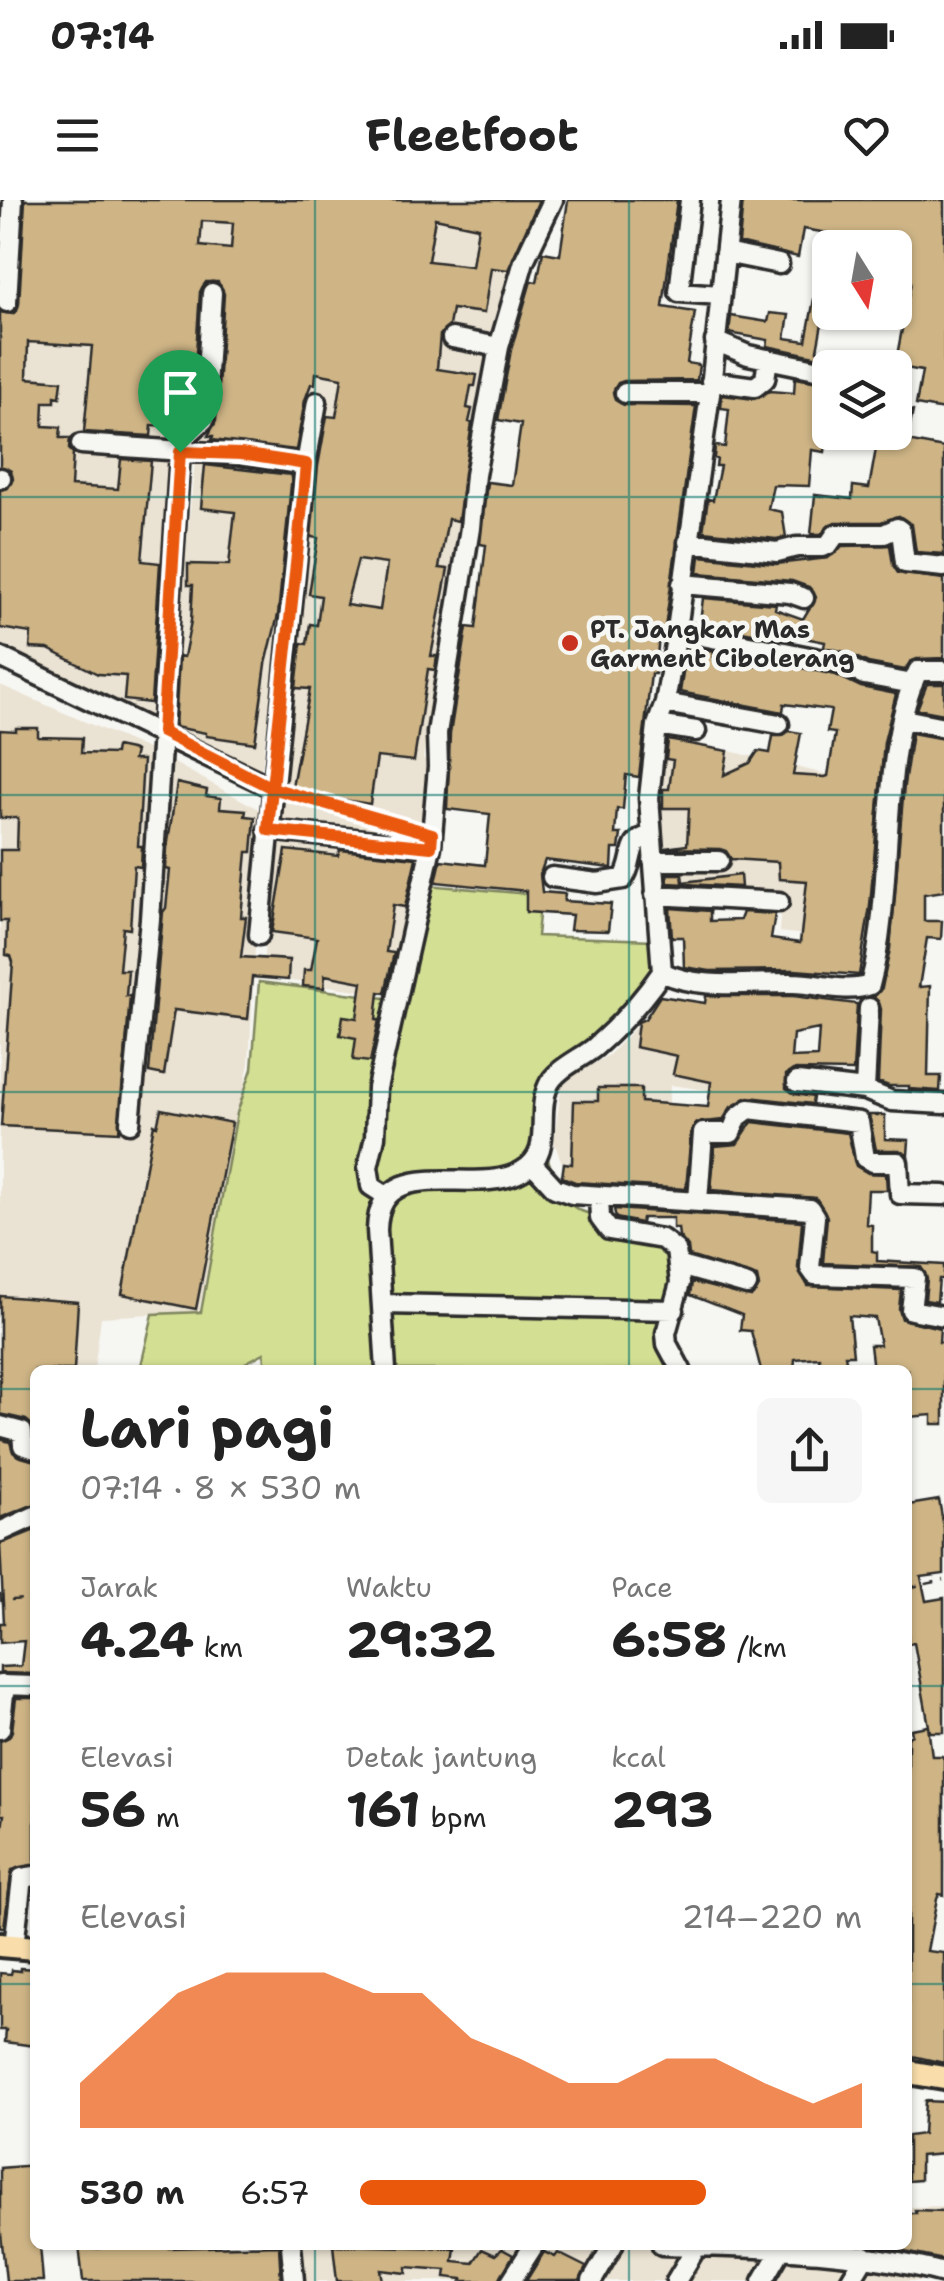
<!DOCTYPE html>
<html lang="id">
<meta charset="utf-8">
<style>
body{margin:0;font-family:"Shantell Sans",sans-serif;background:#f6f6f6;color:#222;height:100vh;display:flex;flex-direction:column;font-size:38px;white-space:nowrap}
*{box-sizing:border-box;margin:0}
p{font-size:32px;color:#767676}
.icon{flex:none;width:55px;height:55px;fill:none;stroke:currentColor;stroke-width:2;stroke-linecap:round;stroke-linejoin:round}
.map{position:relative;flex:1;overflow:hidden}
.details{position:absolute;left:30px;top:1165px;width:882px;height:885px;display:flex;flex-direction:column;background:#fff;border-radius:15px;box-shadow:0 2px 8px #0004}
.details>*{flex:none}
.needle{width:65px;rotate:169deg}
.buttons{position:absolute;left:812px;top:30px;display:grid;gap:20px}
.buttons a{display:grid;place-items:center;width:100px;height:100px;border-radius:15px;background:#fff;box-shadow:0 2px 8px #0004;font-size:50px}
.pin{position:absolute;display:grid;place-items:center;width:85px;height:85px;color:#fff;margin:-102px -42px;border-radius:50% 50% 50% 0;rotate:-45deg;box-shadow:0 0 10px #0007}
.pin .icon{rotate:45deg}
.round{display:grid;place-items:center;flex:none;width:105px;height:105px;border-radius:15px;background:#f6f6f6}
.headline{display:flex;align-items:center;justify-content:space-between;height:170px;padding:0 50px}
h1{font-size:55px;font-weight:700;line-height:75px}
.stats{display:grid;grid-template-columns:repeat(3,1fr);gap:15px;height:170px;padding:10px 50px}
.stats div{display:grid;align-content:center}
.stats b{font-size:50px;font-weight:700}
.stats small{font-size:28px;font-weight:400}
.stats p{font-size:28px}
.chart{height:280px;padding:20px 50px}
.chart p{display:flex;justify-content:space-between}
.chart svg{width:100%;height:180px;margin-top:10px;fill:#ea580c;opacity:.7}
ul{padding:0 50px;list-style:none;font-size:32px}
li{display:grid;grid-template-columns:160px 120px 1fr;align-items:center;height:75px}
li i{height:25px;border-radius:12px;background:#ea580c}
.status{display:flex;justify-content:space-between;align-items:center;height:70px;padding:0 50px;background:#fff;direction:ltr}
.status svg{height:28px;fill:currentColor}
header{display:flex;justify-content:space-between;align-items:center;height:130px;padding:0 50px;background:#fff;font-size:45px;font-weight:700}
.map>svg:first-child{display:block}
.built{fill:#eae2d2}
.green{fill:#d3e093;stroke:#7f865f;stroke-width:2.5}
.building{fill:#cfb586;stroke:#2b2b2b;stroke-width:2.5;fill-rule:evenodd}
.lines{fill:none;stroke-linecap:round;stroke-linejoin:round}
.minor-casing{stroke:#2b2b2b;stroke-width:25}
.major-casing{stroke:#2b2b2b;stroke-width:30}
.path{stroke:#2b2b2b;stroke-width:2.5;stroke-dasharray:10 8;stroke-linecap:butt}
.minor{stroke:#f6f6f2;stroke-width:18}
.major{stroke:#f9deab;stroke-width:22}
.route-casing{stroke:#fff;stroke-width:20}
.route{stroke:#ea580c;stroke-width:12}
.grid{fill:none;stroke:#0f766e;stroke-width:2.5;stroke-opacity:0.55}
.poi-dot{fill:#c8321e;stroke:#f6f6f2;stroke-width:4}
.labels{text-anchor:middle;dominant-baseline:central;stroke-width:9;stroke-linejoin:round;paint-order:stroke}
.poi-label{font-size:25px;font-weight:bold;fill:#2b2b2b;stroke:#f6f6f2;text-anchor:start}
</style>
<div class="status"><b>07:14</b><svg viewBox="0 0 49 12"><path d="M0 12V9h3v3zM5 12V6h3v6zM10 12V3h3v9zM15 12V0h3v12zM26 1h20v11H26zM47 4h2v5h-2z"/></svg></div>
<header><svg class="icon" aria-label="menu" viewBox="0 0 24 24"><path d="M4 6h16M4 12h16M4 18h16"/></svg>Fleetfoot<svg class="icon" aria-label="heart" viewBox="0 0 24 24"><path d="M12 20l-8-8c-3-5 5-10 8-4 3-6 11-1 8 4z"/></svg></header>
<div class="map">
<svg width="944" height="2081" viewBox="0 0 944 2081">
<rect width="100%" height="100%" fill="#f6f6f2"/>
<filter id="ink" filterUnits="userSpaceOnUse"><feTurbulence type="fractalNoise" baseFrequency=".01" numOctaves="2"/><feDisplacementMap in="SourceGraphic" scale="20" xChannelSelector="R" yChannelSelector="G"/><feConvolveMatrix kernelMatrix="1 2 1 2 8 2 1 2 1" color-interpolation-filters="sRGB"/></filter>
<g filter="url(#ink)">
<path class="built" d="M0 0H545L505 88 487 170 423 559 431 562 423 654 394 795 262 777 290 469 305 402 289 401 275 463 261 574 168 531 199 221 177 220 151 521 0 447V304H6L11 129 0 128Z
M0 485 152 551 262 611 249 863 199 1111 101 1117 94 1170H35V1249L24 1237 5 1230 7 1218 0 1217Z
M667 536 829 575 808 680 885 686 877 743 779 732 781 707 666 708 655 627Z
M662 799 754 896 670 885 661 999H581L570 984 554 942 562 882 609 855Z
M944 2006V2081H302L298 2045H908V2007Z"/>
<path class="green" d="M427 685 541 695 537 736 654 740 659 770C638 794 617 826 591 845 578 854 554 861 546 874 526 904 544 949 555 979 565 1005 579 1016 607 1015L620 1025 669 1035 678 1064 660 1130 681 1170H266L264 1153 232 1170H140L153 1114 201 1112 237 913 252 869 259 782 401 800Z"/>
<path class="building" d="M25 0H539L508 70 491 68 484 113 452 109 449 126 440 135 437 169 477 175 475 186H471L467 208 472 209 469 222 472 223 458 321 448 319 439 368 448 369 431 456H437L435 470 428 469 414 561 377 557 370 604 291 592 310 489 296 488 301 443 307 444 310 424 317 425 321 396 309 394 318 338 311 337 318 266 327 216 336 217 342 178 316 173 315 184H311L305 200 296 250 212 240 213 236H208L216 221 224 94 218 82H206L200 92 192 214 189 217 166 215V226L152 225 151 236 84 232 92 146 28 142 27 178 62 181 60 197 55 196V202H44L43 226 61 227 60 238H70L69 249 73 253 71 286 118 289 121 259 151 261 142 361 160 363 151 503 124 500 126 476 98 474 48 449 30 448 31 433 0 428V290L8 288 13 279 11 271 0 266V112L12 114 17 111 19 104ZM435 18 478 27 472 66 428 61ZM202 21 233 23 231 49 200 46ZM358 360 387 364 380 410 346 405Z
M568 0H677L663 107 695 112 687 163 699 165 697 180 624 181 618 183 613 192 615 200 624 205 696 206 665 428H660L655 474H651L639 577 626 575 623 609H617L615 634H621L619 649H613L612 668 545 660 540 674 542 692 565 694 564 701 611 704 608 731 570 730 572 715 526 712V691L436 682 441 660 485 665 490 614 447 609 450 534 467 427 476 428 486 345 480 344 487 282 512 285 521 224 498 220 511 150 531 81 537 82 543 52 560 55Z
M743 0H944V210L916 205 922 171 895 166 911 82 895 80V48H864L865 39 803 29 798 57 739 43Z
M824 47 830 48V102H826L817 150 879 161 878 168H842L833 160 767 146 768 140 729 133 731 116 768 122 770 113 789 115 785 138 806 141Z
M795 178 830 184V240L827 239 825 252 812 250 809 286 773 285 768 309 782 312 786 337 776 339 703 331 708 299 713 300 720 266H716L717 259 714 258 715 246 725 247 729 209 721 208 722 195 754 199 770 191 794 193Z
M895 208 913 211 907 241 944 248V354L916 352 912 325 899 316 881 322H835L821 334H811L815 295 852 299 853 286 869 288 879 232H895Z
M205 265 292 275 278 415 266 464 255 543 206 536V533L175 527 179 456 184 457 191 421 193 385H188V364L229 365 235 312 201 308Z
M890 345 893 365 898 373 944 379V458L917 459 910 462 905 470 868 463 845 452 824 447 825 442 795 436 794 441 700 423 703 398 776 404 775 409 803 419 816 397 809 387 792 381 698 373 700 356 776 364 828 358 842 346Z
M687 446 714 451 713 460 755 466 757 459 836 475 861 487 896 494 884 542 870 706 859 775 794 770 710 771 684 767 683 737H672L670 708 710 711V721L740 720 743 712 775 714 771 739 800 743 807 681 779 679 778 662 731 659 726 651 720 649 665 648 687 645 689 608H663V589H669L673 560 666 559 668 540 728 551 724 575 750 563 758 551 770 553 773 536H782L789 531 801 533 793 575 825 577 828 576 835 533 827 532 831 510 784 504 783 512 680 492Z
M927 484H944V514L917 509Z
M16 528H38V537L82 538 81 553 115 554 116 547 135 551 133 560H143L138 646H142L141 667 134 666 130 729 123 728 119 770H128L126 796H130L119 932 1 926 13 762 11 756 6 755 7 721H0V650H17L18 618H0V530L16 531Z
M912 533 944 539V691L924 694V721H942L941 739 927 738 919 787 930 786 928 876H941L940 891 909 889V886H889L878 882 881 809 874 797 882 788 890 749 904 585Z
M177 583 207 590 206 596 221 598 220 608 246 610 245 616 255 617 252 652H247L241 717H246L241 757 289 760 288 780 252 777 248 819 174 810 164 875 149 872 163 712 166 708 170 670 166 669 167 648Z
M286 650 338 656 340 650 416 658 405 707 393 705 386 752 394 753 385 793 379 792 376 820H379L370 862 353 860 356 838 340 835 343 816 357 818 362 782 325 775 324 788 303 786 304 770H311L317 738 272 732Z
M667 674H682L683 682 740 675 741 687 668 683Z
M660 796 705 803 706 796H793L857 804 853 871 793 870 786 875V888L795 894 813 897 812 904 749 897 731 907 723 920 696 923 691 932 686 989 575 982 562 977 564 963 572 964 574 901H598V888H641V902L708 907 711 882 673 874 677 856 635 847 638 822 645 819ZM819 829 817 857 791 858 793 834Z
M161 909 232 923 196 1109 122 1094 154 924 157 926Z
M869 915H885V939L909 940 908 955 899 950H876Z
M752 922 848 933 856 966 868 973 886 974 887 990H868L866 1024 872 1025V1051L877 1052V1061L944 1065V1079H939L937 1102 925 1100 927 1079 921 1067 823 1063 827 1017 816 998 711 990 715 946 737 944Z
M614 1009 802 1021 798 1068 808 1086 901 1090 899 1109 902 1119 940 1128 939 1142H944V1224H932V1215L909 1217 908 1170H873L870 1145H880L875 1118 849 1116 853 1155H845L848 1170H820L819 1157 795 1159 794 1170H761L751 1131 740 1130 742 1115 690 1095 692 1082 751 1097 759 1087 757 1077 689 1056 688 1047 679 1036 678 1028H673V1018H642L641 1023 616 1018Z
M0 1096 78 1102 74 1170H35V1236L32 1225 26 1220 0 1214Z
M0 1239 10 1242 13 1252 18 1256 35 1261V1304L0 1318Z
M939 1300 944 1328V1374L921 1377 926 1401 944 1398V1532H930L914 1443 908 1444V1305Z
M35 1330V1474L0 1473V1467L21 1466 24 1441 0 1443V1423H4L0 1344Z
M16 1498H35V1664L12 1670 4 1727H0V1641L4 1615H0V1541L9 1537 12 1531Z
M928 1526 932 1556H942L944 1559V1695L939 1694 937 1699 927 1751 944 1753V1863L908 1855V1537L912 1535 911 1529Z
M20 1768 35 1769V1846L5 1842 6 1830H0V1773L11 1774 12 1770 20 1771Z
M925 1901 944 1902V1954L920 1956V1980L908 1981V1936L923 1934Z
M35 1965V2045H40L43 2081H6L0 2024V1968Z
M915 2010 944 2011V2060L871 2045H908V2013H916Z
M79 2045H92L93 2049 122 2045H168L169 2048 279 2045 281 2081H83Z
M333 2045 455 2048 453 2061 473 2063 482 2049 495 2055 502 2049 513 2055 499 2081H462L463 2079 445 2077 446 2070 407 2067V2073L381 2070 383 2081H337Z
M544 2052 555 2057 558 2053 586 2067 580 2081H526Z"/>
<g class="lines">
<defs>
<path id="minor" d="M690 0 679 92 720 95
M725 53 779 64
M7 102 13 0
M452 138 499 147
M715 141 748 155 830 172
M711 181 755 187 765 179 768 159
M625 193H710
M81 244 241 255 306 264
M0 278H1
M688 342 777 352 797 347H823L829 344 836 334H884L897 328 901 331 905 363 944 367
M682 384 790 393 804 398
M677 431 840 463 864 475 913 484
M0 457 271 587
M665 503 779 524
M904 519 944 527
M657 525 696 531
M268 630 431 647
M653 661H719
M552 677 597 683 623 679C636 662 625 641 651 635
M655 695 779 702
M259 735 306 264 317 202
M662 772C700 791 752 782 793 783 818 783 846 794 870 785 896 688 877 560 918 471H944
M797 882 865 890 892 901 944 904
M865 890 869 808
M130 923 150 719 180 252 186 236 204 220 212 93
M532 963 555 988 572 994 810 1009 815 1017 810 1068 815 1075 915 1078 911 1110 944 1116
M385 995 371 986 368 967 375 937 377 888 431 647 438 567 437 533 470 328 475 275 499 147 524 61 553 0
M599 997 600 1018 609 1030 662 1039 676 1050 680 1083 666 1133 667 1144 681 1170
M698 1001 703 933H731L738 917 749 909 859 922 865 958 873 962H898L900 994 944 995
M680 1066 747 1085
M383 1104 674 1110
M386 1170 377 1030C379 949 475 999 522 971 555 952 535 915 548 886 555 869 581 859 595 847 619 826 644 798 662 772L649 598 657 525 665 503 675 444 711 187 731 0
M0 1226 22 1232 23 1245 35 1249
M0 1332 35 1316
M0 1485 35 1486
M0 1529 5 1485
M14 1746 22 1678 35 1676
M291 2045 294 2081
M662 2045C759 2048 849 2048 944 2073
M511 2081 534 2045
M592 2081 613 2045
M676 2081 697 2046
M763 2081 784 2045
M850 2081 865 2056"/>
<path id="major" d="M0 1745 35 1748
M908 1872 944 1878"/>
</defs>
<use href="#minor" class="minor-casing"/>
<use href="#major" class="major-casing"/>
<path class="path" d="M290 593 402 626
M908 1388 944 1380
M0 1393 1 1401 35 1398"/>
<use href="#minor" class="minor"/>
<use href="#major" class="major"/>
</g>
</g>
<g class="lines" filter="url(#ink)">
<defs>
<path id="route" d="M180 252 162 532 272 588 432 634 431 647 268 630C279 508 295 386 306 264L241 254 180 252"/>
</defs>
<use href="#route" class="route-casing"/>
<use href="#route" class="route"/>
</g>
<path class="grid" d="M315 0V1170M629 0V1170M0 297H944M0 595H944M0 892H944M0 1189H35M908 1189H944M0 1486H35M908 1486H944M0 1784H35M908 1784H944M315 2045V2081M629 2045V2081"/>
<circle class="poi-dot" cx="570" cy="443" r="10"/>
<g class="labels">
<g class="poi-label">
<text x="590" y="429">PT. Jangkar Mas<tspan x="590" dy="29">Garment Cibolerang</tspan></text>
</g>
</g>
</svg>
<div class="buttons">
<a><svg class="needle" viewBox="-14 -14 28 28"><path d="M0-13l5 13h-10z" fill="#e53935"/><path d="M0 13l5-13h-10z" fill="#767676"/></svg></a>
<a><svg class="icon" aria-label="layers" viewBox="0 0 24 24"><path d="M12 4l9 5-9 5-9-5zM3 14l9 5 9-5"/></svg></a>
</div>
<div class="pin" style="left:180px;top:252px;background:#1e9e55"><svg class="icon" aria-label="arrive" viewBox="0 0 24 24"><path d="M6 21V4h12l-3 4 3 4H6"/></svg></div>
<section class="details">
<div class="headline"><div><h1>Lari pagi</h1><p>07:14 · 8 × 530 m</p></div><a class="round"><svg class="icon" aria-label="share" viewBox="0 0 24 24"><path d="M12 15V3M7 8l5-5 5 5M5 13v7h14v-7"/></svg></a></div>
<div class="stats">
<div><p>Jarak</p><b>4.24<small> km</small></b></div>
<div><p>Waktu</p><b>29:32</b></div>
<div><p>Pace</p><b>6:58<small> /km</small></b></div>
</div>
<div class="stats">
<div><p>Elevasi</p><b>56<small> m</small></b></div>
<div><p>Detak jantung</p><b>161<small> bpm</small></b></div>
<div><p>kcal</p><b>293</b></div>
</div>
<div class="chart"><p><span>Elevasi</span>214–220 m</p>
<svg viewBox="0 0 160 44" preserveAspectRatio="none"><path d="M0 44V33L10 22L20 11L30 6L40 6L50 6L60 11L70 11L80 22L90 27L100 33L110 33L120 27L130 27L140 33L150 38L160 33V44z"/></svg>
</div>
<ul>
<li><b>530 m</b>6:57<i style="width:69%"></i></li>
</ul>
</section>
</div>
